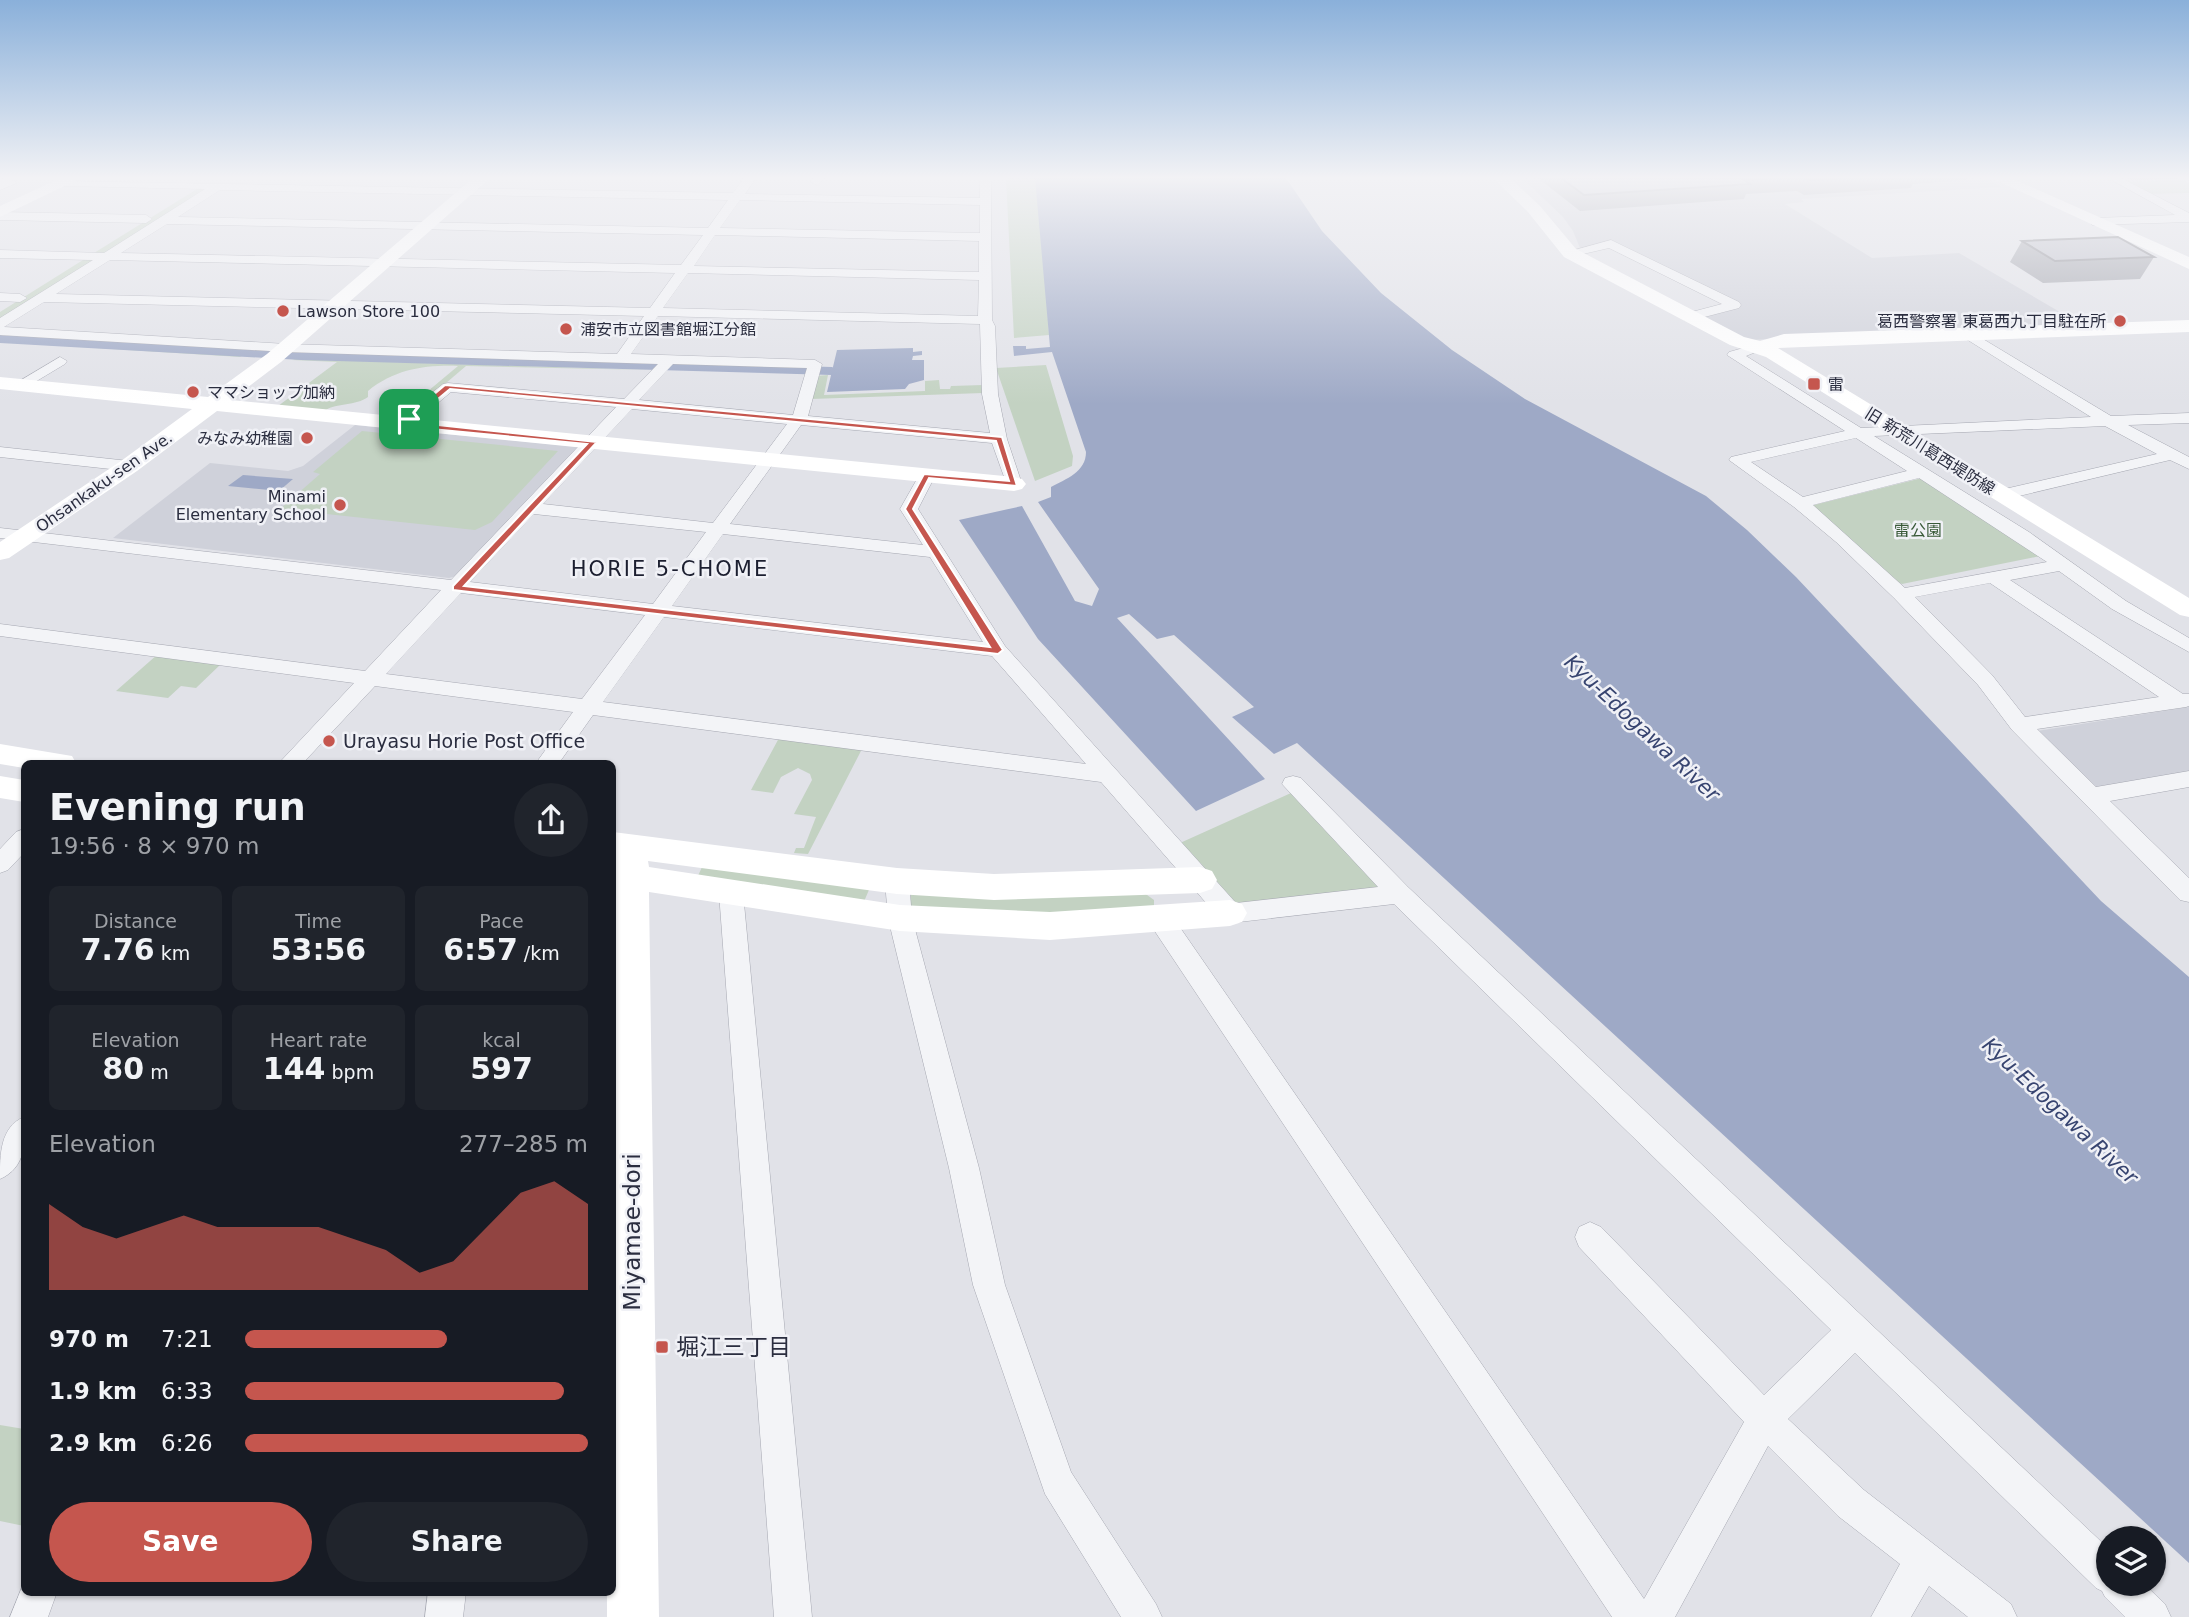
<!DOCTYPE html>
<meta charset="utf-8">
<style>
body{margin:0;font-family:"DejaVu Sans","Noto Sans JP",sans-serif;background:#20242c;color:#f1f3f6;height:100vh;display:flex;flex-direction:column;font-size:26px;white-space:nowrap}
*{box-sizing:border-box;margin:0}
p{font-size:23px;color:#9ea1a6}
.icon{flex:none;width:38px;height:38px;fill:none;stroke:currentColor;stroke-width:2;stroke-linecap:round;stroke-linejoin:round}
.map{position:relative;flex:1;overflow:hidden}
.panel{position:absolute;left:21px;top:760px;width:595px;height:836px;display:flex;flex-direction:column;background:#171b24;border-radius:10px;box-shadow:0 2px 5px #0004}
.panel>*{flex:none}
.fabs{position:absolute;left:2096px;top:1526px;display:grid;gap:14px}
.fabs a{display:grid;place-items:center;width:70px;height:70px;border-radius:50%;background:#171b24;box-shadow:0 2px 5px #0004;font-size:35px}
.pin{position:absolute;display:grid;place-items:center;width:60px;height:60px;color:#fff;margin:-30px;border-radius:14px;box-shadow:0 4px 10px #0006}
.round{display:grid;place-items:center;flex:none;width:74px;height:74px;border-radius:37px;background:#20242c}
.headline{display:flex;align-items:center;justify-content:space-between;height:119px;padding:0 28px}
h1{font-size:38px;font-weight:600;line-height:52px}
.metrics{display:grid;grid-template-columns:repeat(3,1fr);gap:10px;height:119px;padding:7px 28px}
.metrics div{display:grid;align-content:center;border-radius:10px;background:#20242c;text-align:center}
.metrics b{font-size:30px;font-weight:600}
.metrics small{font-size:19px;font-weight:400}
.metrics p{font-size:19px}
.chart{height:196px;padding:14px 28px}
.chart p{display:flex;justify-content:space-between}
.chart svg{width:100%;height:126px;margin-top:7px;fill:#c5564e;opacity:.7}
.primary-button{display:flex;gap:14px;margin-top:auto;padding:14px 28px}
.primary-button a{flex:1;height:80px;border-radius:42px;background:#c5564e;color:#fff;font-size:28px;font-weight:600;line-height:80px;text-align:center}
.primary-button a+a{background:#20242c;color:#f1f3f6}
ul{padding:0 28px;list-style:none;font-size:23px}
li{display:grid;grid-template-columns:112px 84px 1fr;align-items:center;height:52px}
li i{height:18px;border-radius:9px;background:#c5564e}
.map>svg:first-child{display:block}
.built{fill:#cfd1da}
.green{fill:#c3d2c2}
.water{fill:#9ea9c6}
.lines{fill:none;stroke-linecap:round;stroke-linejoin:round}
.canal{fill:#9ea9c6;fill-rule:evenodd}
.street-casing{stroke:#a6a8b2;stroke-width:1}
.street{fill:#f3f4f7;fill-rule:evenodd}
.secondary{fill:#fff;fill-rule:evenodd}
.wall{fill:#a1a3ac}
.building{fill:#bbbdc8;stroke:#83848c;stroke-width:2}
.route{fill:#c5564e;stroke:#fff;stroke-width:2;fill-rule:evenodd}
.poi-dot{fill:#c5564e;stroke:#f0f1f6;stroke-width:2.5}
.labels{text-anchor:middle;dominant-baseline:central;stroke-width:5;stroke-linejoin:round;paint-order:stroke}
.far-poi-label{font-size:16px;fill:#2a2d3f;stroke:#f0f1f6;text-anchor:start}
.far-street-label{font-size:16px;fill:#2a2d3f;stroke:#f0f1f6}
.far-park-label{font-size:16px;fill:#395a39;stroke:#f0f1f6}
.poi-label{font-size:19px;fill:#2a2d3f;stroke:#f0f1f6;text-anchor:start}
.neighbourhood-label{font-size:21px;letter-spacing:2px;fill:#1c1f30;stroke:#f0f1f6}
.water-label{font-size:21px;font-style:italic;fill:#374470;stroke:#f0f1f6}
.near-street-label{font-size:23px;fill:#2a2d3f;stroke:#f0f1f6}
.near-poi-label{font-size:23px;fill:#2a2d3f;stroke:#f0f1f6;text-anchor:start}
</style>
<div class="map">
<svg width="2189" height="1617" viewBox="0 0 2189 1617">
<rect width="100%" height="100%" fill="#e1e2e8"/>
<path class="built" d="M1522 178H1983L2002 187 1801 199 1804 202 1785 204 1872 258 1959 253 2084 326 1747 340 1700 316 1741 304 1611 241 1580 248 1573 231 1563 217Z
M355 425 579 447 456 576 449 578 113 538 210 463 288 471 303 466Z
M2189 707V772L2096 787 2037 731Z"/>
<path class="green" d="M1006 178H1039L1049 335 1014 338Z
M2182 180 2189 183V193L2147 194 2127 182Z
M197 189H209L106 254 94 253Z
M83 260H97L0 320V312Z
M0 342 243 355 240 357Z
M296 359 650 370 466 366 405 418 397 417 458 366C425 365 395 369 368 391V397C356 406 336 403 326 410L278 406 337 362 292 360Z
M1046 365 1073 456 1072 466 1035 481 996 368Z
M828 375 824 395 925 391V381L939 380 940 389H950L951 386 983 385V393L811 399 816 376Z
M362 431 558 451 492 522 475 530 280 509 320 474 313 472Z
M1922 478 2045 555 1902 584 1893 580 1814 509V505Z
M158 654 221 664 196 688 181 686 168 698 116 691Z
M779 738 862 749 808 854 794 853 796 848H804L816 817 794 814 812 780 810 774 798 768 781 777 773 793 751 790Z
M1291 793 1379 885 1377 890 1242 905 1233 901 1180 843Z
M703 865 871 885 863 904 696 880Z
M1143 892 1154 900V907L1149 911 926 914 909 905 911 894Z
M0 1425 24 1429V1526L0 1521Z"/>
<path class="water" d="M1035 178H1286L1322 231 1381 293 1452 350 1525 399 1706 496 1747 530 1796 577 2101 901 2189 977V1563L1297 743 1274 754 1232 717 1254 707 1174 635 1157 639 1129 614 1117 618 1265 779 1196 811 1038 639 959 520 1022 506 1075 601 1092 606 1099 589 1038 502 1051 497V487C1066 479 1086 472 1086 452L1052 352 1014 356 1013 346H1026V349L1050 347Z
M913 348V352L922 351V355L913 356 912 360H924V380L909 384 905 389 827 392 837 350Z
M243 475 293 479 279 491 228 486Z"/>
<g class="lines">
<path class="canal" d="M0 335 301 352 832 367 839 371 832 375 301 360 0 343Z"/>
<defs>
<path id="street" d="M0 178 15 181 17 183 0 190Z
M744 178H756L745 194 980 198V178H991L992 320 995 326 998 394 1007 439 1022 484 1020 488H1008L992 443 801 425 730 524 923 545 900 509 921 472H933L935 476 918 509 1005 646 1236 903 1378 887 1282 784 1285 778 1293 776 1301 778 1408 887 2109 1549V1584H2144L2165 1604 2171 1617H2125L2105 1597 2102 1591 2096 1588 1855 1353 1788 1419 1864 1490 2011 1604 2017 1617H1968L1929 1586 1911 1617H1871L1900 1564 1838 1516 1768 1446 1675 1617H1612L1152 927 1149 920 1152 913 1161 910 1170 913 1644 1599 1744 1422 1579 1247 1575 1237 1579 1227 1590 1222 1601 1227 1764 1395 1831 1330 1394 904 1230 923 1221 920 1101 782 593 715 559 763H536L573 712 375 686 303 763H279L354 683 0 636V624L365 671 441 590 0 538V528L451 580 616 407 451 392 409 427H397L395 424 397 421 443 384 448 383 624 399 658 364 286 352 0 335V318L93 260 0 258V250L104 253 205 189 62 186 56 183 58 181 733 193ZM220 190 728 200 708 228 178 217ZM740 200 980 205V233L720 228ZM167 224 703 235 681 265 121 253ZM715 235 979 241V272L694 266ZM110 260 675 273 650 308 56 294ZM688 273 979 280 978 316 663 308ZM44 302 644 316 617 354 286 344 4 327ZM658 316 980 324 982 394 990 433 808 416 822 364 815 360 631 354ZM673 364 807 368 793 415 639 400ZM632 409 787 424 713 523 543 504ZM534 514 706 532 653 604 470 582ZM723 534 930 557 983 642 672 606ZM461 593 645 615 582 699 386 674ZM664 617 992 656 1086 764 603 702Z
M814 178H825L817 185 811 182Z
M2108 178H2121L2189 213V222L2092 225V219L2096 218 2175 215Z
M0 212 146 215 152 219 146 223 0 220Z
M1611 240 1739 302 1741 305 1739 308 1689 321 1684 320V314L1722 304 1609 248 1570 257 1564 253Z
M0 293 20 294 27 298 20 302 0 301Z
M1968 330 2111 416 2189 413V423L2128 425 2189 457V469L2170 460 2002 500 1994 495 1996 491 2157 454 2105 426 1874 436 2029 532 2126 601 2189 638V652L2112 609 2059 571 2010 580 2183 694H2189V706L2186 707 2037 729 2096 787 2189 771V787L2110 801 2189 878V902L2180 900 2012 730 1978 685 1894 598 1836 542 1794 507 1729 460 1731 457 1845 431 1727 355 1729 352 1761 343 1768 347 1746 356 1861 428 2091 417 1963 337V331ZM1856 438 1907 471 1803 497 1751 462ZM1919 478 2047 562 1905 588 1813 505ZM1990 583 2159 697 2025 717 1992 675 1915 597Z
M60 357 67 361 65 364 25 388 20 389 13 385Z
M0 447 129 461 137 466 129 471 0 457Z
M24 829V853L8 870 0 873V849L16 832Z
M897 872 906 875 909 881 912 918 979 1168 1005 1285 1071 1472 1156 1604 1162 1617H1121L1045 1494 973 1285 949 1168 888 918 885 881 888 875Z
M731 884 740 886 743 893 812 1617H774L719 893 722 886Z
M24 1117C26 1141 26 1168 0 1179 0 1154 0 1127 24 1117Z
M24 1582V1592H57L48 1617H10Z
M428 1592H466L463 1617H425Z"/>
</defs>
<use href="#street" class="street-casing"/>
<use href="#street" class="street"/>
<path class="secondary" d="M61 178H81L0 217V206Z
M473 178H490L281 362 231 400 1014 477 1022 479 1026 484 1022 489 1014 491 217 411 137 471 9 558 0 560V542L121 461 192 409 0 389V377L208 397 267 354Z
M1493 178H1510L1540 206 1576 249 1744 337 1760 341 1784 334 2189 320V332L1778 348 2189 598V617L2180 615 1766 357 1730 345 1564 257 1528 212Z
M1991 178H2011L2189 257V269Z
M0 744 72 756 76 763H24V768L0 764Z
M0 776 24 780V802L0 798Z
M613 832 897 868 994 874 1200 867 1212 871 1217 880 1212 889 1200 893 994 900 897 894 648 861 649 867 900 905 1050 912 1230 900 1242 904 1247 913 1242 922 1230 926 1050 940 900 931 649 892 659 1617H607V1592H612L615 887H612V862H616V856H612Z"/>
</g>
<path class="wall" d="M1538 178H1967L1966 180 1913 184 1911 188 1804 195 1797 191 1746 194 1744 199 1580 211Z
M2126 178H2177L2176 179 2131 180Z
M2022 241 2154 257 2140 279 2043 283 2010 262Z"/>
<path class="building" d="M1561 178H1771L1744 180 1750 184 1584 195Z
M1806 178H1842L1810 180Z
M2118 237 2154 257 2055 261 2022 241Z"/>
<linearGradient id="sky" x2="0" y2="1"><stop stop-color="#8ab0da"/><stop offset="0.44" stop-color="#f2f2f5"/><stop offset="1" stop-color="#f2f2f5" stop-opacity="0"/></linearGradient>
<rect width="2189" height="404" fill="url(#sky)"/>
<path class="route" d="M445 385 1002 437 1017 486 929 478 913 509 1003 650 998 654 453 590V586L587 444 400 426V423ZM450 389 996 441 1009 481 924 474 905 509 990 647 464 586 597 442 410 422Z"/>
<g class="poi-dot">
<circle cx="283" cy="311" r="7"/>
<circle cx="2120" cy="321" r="7"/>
<circle cx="566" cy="329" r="7"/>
<rect x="1807" y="377" width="14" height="14" rx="3.5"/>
<circle cx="193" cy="392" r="7"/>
<circle cx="307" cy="438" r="7"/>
<circle cx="340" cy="505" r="7"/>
<circle cx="329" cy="741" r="7"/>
<rect x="655" y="1340" width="14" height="14" rx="3.5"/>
</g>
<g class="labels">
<g class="far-poi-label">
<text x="297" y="311">Lawson Store 100</text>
<text x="2106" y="321" text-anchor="end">葛西警察署 東葛西九丁目駐在所</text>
<text x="580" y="329">浦安市立図書館堀江分館</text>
<text x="1828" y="384">雷</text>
<text x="207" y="392">ママショップ加納</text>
<text x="293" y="438" text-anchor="end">みなみ幼稚園</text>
<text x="326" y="496" text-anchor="end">Minami<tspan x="326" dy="18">Elementary School</tspan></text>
</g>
<g class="far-street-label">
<text transform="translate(1930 451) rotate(32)">旧 新荒川葛西堤防線</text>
<text transform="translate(104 482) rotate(-35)">Ohsankaku-sen Ave.</text>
</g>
<g class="far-park-label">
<text x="1918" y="530">雷公園</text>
</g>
<g class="poi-label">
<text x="343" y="741">Urayasu Horie Post Office</text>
</g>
<g class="neighbourhood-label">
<text x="670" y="569">HORIE 5-CHOME</text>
</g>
<g class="water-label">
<text transform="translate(1642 728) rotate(43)">Kyu-Edogawa River</text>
<text transform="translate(2060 1111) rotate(43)">Kyu-Edogawa River</text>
</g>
<g class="near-street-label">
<text transform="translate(632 1232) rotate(-90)">Miyamae-dori</text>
</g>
<g class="near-poi-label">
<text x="676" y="1347">堀江三丁目</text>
</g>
</g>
</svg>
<div class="fabs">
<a><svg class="icon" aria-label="layers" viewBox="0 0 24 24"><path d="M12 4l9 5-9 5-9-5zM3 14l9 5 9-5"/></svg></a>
</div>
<div class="pin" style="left:409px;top:419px;background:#1e9e55"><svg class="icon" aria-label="arrive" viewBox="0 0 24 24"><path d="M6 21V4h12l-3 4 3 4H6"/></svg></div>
<section class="panel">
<div class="headline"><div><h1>Evening run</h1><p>19:56 · 8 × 970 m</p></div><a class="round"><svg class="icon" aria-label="share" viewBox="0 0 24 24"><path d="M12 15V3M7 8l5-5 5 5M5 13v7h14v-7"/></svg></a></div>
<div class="metrics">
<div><p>Distance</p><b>7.76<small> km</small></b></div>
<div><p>Time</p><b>53:56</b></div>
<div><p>Pace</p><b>6:57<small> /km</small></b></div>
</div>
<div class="metrics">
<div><p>Elevation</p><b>80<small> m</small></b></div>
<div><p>Heart rate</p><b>144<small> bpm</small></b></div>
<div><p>kcal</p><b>597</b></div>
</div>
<div class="chart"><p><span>Elevation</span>277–285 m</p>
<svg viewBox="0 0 160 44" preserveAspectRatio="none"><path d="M0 44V14L10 22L20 26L30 22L40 18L50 22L60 22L70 22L80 22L90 26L100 30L110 38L120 34L130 22L140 10L150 6L160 14V44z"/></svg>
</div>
<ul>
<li><b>970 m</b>7:21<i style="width:59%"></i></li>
<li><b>1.9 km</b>6:33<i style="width:93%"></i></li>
<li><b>2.9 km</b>6:26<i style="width:100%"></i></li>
</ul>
<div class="primary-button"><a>Save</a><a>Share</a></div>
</section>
</div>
